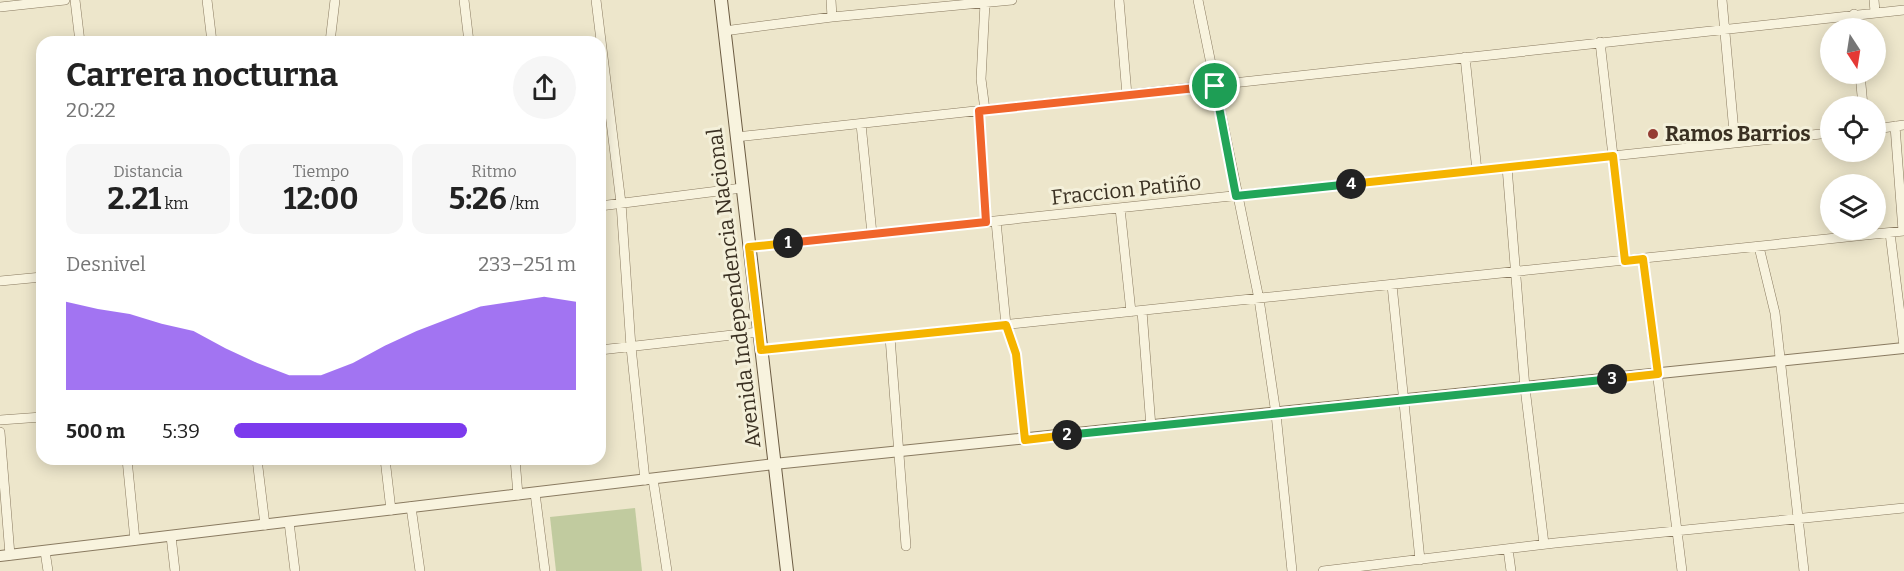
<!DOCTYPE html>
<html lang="es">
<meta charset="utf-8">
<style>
body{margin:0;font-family:Bitter,serif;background:#f6f6f6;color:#222;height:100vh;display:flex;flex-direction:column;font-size:22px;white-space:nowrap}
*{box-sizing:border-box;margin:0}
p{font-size:20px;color:#767676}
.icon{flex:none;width:33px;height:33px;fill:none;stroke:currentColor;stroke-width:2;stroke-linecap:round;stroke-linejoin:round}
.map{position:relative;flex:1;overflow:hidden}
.drawer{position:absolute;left:36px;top:36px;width:570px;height:429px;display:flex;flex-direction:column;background:#fff;border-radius:18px;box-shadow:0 3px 15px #0003}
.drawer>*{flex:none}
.needle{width:39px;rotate:168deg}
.fabs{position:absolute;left:1820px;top:18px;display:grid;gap:12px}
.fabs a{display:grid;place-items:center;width:66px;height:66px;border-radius:50%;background:#fff;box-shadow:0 3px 15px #0003;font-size:30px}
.pin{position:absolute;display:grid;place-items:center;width:51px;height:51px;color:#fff;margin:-26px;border:3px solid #fff;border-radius:50%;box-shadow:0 2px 6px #0007}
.km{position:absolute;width:30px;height:30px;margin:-15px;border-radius:50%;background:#222;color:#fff;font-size:16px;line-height:30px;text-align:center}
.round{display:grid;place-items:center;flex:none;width:63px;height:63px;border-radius:32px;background:#f6f6f6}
.head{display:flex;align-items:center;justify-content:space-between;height:102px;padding:0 30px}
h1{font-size:33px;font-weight:700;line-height:45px}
.metrics{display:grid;grid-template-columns:repeat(3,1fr);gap:9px;height:102px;padding:6px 30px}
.metrics div{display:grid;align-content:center;border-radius:15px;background:#f6f6f6;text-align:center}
.metrics b{font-size:30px;font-weight:700}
.metrics small{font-size:16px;font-weight:400}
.metrics p{font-size:16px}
.chart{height:168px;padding:12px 30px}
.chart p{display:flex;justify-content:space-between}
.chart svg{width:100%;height:108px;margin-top:6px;fill:#7c3aed;opacity:.7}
ul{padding:0 30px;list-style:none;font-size:20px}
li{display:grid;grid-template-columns:96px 72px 1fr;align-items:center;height:45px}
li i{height:15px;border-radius:8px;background:#7c3aed}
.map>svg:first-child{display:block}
.green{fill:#c1cb9f}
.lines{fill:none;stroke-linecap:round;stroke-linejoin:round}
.minor-casing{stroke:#897a60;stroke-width:10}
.tertiary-casing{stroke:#897a60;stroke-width:12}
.secondary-casing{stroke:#6b5b42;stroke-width:14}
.minor{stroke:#f8f3de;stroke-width:9}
.tertiary{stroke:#f8f3de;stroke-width:10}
.secondary{stroke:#f8f3de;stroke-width:12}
.split-1-casing{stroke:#fff;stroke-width:12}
.split-2-casing{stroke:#fff;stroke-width:12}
.split-3-casing{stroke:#fff;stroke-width:12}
.split-4-casing{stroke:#fff;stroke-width:12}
.split-5-casing{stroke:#fff;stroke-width:12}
.split-1{stroke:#f0652b;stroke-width:8}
.split-2{stroke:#f5b400;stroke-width:8}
.split-3{stroke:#22a559;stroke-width:8}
.split-4{stroke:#f5b400;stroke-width:8}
.split-5{stroke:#22a559;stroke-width:8}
.poi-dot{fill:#943c33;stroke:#f4f0da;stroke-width:2}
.labels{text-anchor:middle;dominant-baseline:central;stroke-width:6;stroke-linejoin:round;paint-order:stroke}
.poi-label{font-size:21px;font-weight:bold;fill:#3a3022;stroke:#f4f0da;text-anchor:start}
.street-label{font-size:21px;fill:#3a3022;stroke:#f4f0da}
</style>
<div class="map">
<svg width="1904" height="571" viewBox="0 0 1904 571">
<rect width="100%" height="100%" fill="#ede6cb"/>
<path class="green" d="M635 508 642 571H556L550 517Z"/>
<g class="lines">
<defs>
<path id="minor" d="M75 0 80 42
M207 0 212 42
M464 0 469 42
M596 0 621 203 631 347 645 480
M831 0 832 17
M1119 0 1127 95
M1198 0 1259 299 1276 414 1292 571
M1722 0 1735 143
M1874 0 1875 12
M0 7 65 0
M1854 14 1855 28
M724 31 832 17 1012 0
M330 42 335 0
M1600 42 1625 261
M1465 57 1477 171
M1860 74 1863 106
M985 110 981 79 985 3
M979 111 986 222
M861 124 872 234
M1895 126 1903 231
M1875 129 1904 125
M736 137 1904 10
M1507 167 1525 388 1544 544
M600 206 742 188
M1120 208 1131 312
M996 221 1006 325 1016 354 1025 439
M1890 233 1904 346
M749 247 1830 133
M1759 247 1775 313 1804 571
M1643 259 1682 571
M0 281 42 277
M1392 285 1420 560
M1142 311 1151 427
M890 337 906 546
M600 350 759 332
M761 350 1904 231
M0 420 42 417
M0 432 10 555
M127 459 135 540
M257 459 265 525
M385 459 391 510
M515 459 518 495
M653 479 667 571
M535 493 545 571
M411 507 420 571
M289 522 295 571
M171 536 175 571
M1508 549 1511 571
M45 551 48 571
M1323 571 1555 543 1904 508"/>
<path id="tertiary" d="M0 556 774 464 1904 348"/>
<path id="secondary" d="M721 0 787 571"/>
</defs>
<use href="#minor" class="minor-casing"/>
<use href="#tertiary" class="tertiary-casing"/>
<use href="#secondary" class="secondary-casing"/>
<use href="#minor" class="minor"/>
<use href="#tertiary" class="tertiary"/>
<use href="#secondary" class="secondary"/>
</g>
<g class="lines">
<defs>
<path id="split-1" d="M788 243 986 222 979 111 1215 86"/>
<path id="split-2" d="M788 243 749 247 761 350 1006 325 1016 354 1025 440 1067 435"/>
<path id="split-3" d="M1067 435 1612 379"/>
<path id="split-4" d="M1351 184 1613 156 1625 261 1643 259 1658 374 1612 379"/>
<path id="split-5" d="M1215 86 1236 196 1351 184"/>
</defs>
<use href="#split-1" class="split-1-casing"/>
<use href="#split-2" class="split-2-casing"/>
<use href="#split-3" class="split-3-casing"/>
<use href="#split-4" class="split-4-casing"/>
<use href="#split-5" class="split-5-casing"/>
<use href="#split-1" class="split-1"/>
<use href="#split-2" class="split-2"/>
<use href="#split-3" class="split-3"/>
<use href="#split-4" class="split-4"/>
<use href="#split-5" class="split-5"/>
</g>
<circle class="poi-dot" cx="1653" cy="134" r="6"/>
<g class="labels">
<g class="poi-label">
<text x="1665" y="134">Ramos Barrios</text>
</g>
<g class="street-label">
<text transform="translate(1126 190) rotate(-6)">Fraccion Patiño</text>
<text transform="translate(734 288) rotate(-97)">Avenida Independencia Nacional</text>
</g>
</g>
</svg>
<div class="fabs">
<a><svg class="needle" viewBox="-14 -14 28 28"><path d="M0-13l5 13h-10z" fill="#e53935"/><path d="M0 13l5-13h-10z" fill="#767676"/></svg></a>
<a><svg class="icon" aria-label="locate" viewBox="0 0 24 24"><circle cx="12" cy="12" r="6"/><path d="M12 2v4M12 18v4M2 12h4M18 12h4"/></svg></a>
<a><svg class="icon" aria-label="layers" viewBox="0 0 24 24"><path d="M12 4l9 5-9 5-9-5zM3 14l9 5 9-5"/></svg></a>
</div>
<div class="pin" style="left:1215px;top:86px;background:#1e9e55"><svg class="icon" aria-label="arrive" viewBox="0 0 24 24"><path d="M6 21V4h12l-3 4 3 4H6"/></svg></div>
<b class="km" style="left:788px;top:243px">1</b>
<b class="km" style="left:1067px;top:435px">2</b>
<b class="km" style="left:1612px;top:379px">3</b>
<b class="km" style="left:1351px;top:184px">4</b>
<section class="drawer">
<div class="head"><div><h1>Carrera nocturna</h1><p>20:22</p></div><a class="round"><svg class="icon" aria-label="share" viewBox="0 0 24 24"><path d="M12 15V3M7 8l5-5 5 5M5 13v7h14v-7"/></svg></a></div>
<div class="metrics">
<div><p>Distancia</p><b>2.21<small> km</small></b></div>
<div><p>Tiempo</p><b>12:00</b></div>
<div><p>Ritmo</p><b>5:26<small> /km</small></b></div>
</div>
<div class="chart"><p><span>Desnivel</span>233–251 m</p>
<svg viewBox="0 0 160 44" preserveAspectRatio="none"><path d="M0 44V8L10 11L20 13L30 17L40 20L50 27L60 33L70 38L80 38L90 33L100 26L110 20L120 15L130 10L140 8L150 6L160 8V44z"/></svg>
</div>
<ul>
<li><b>500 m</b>5:39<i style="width:68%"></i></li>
</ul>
</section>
</div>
